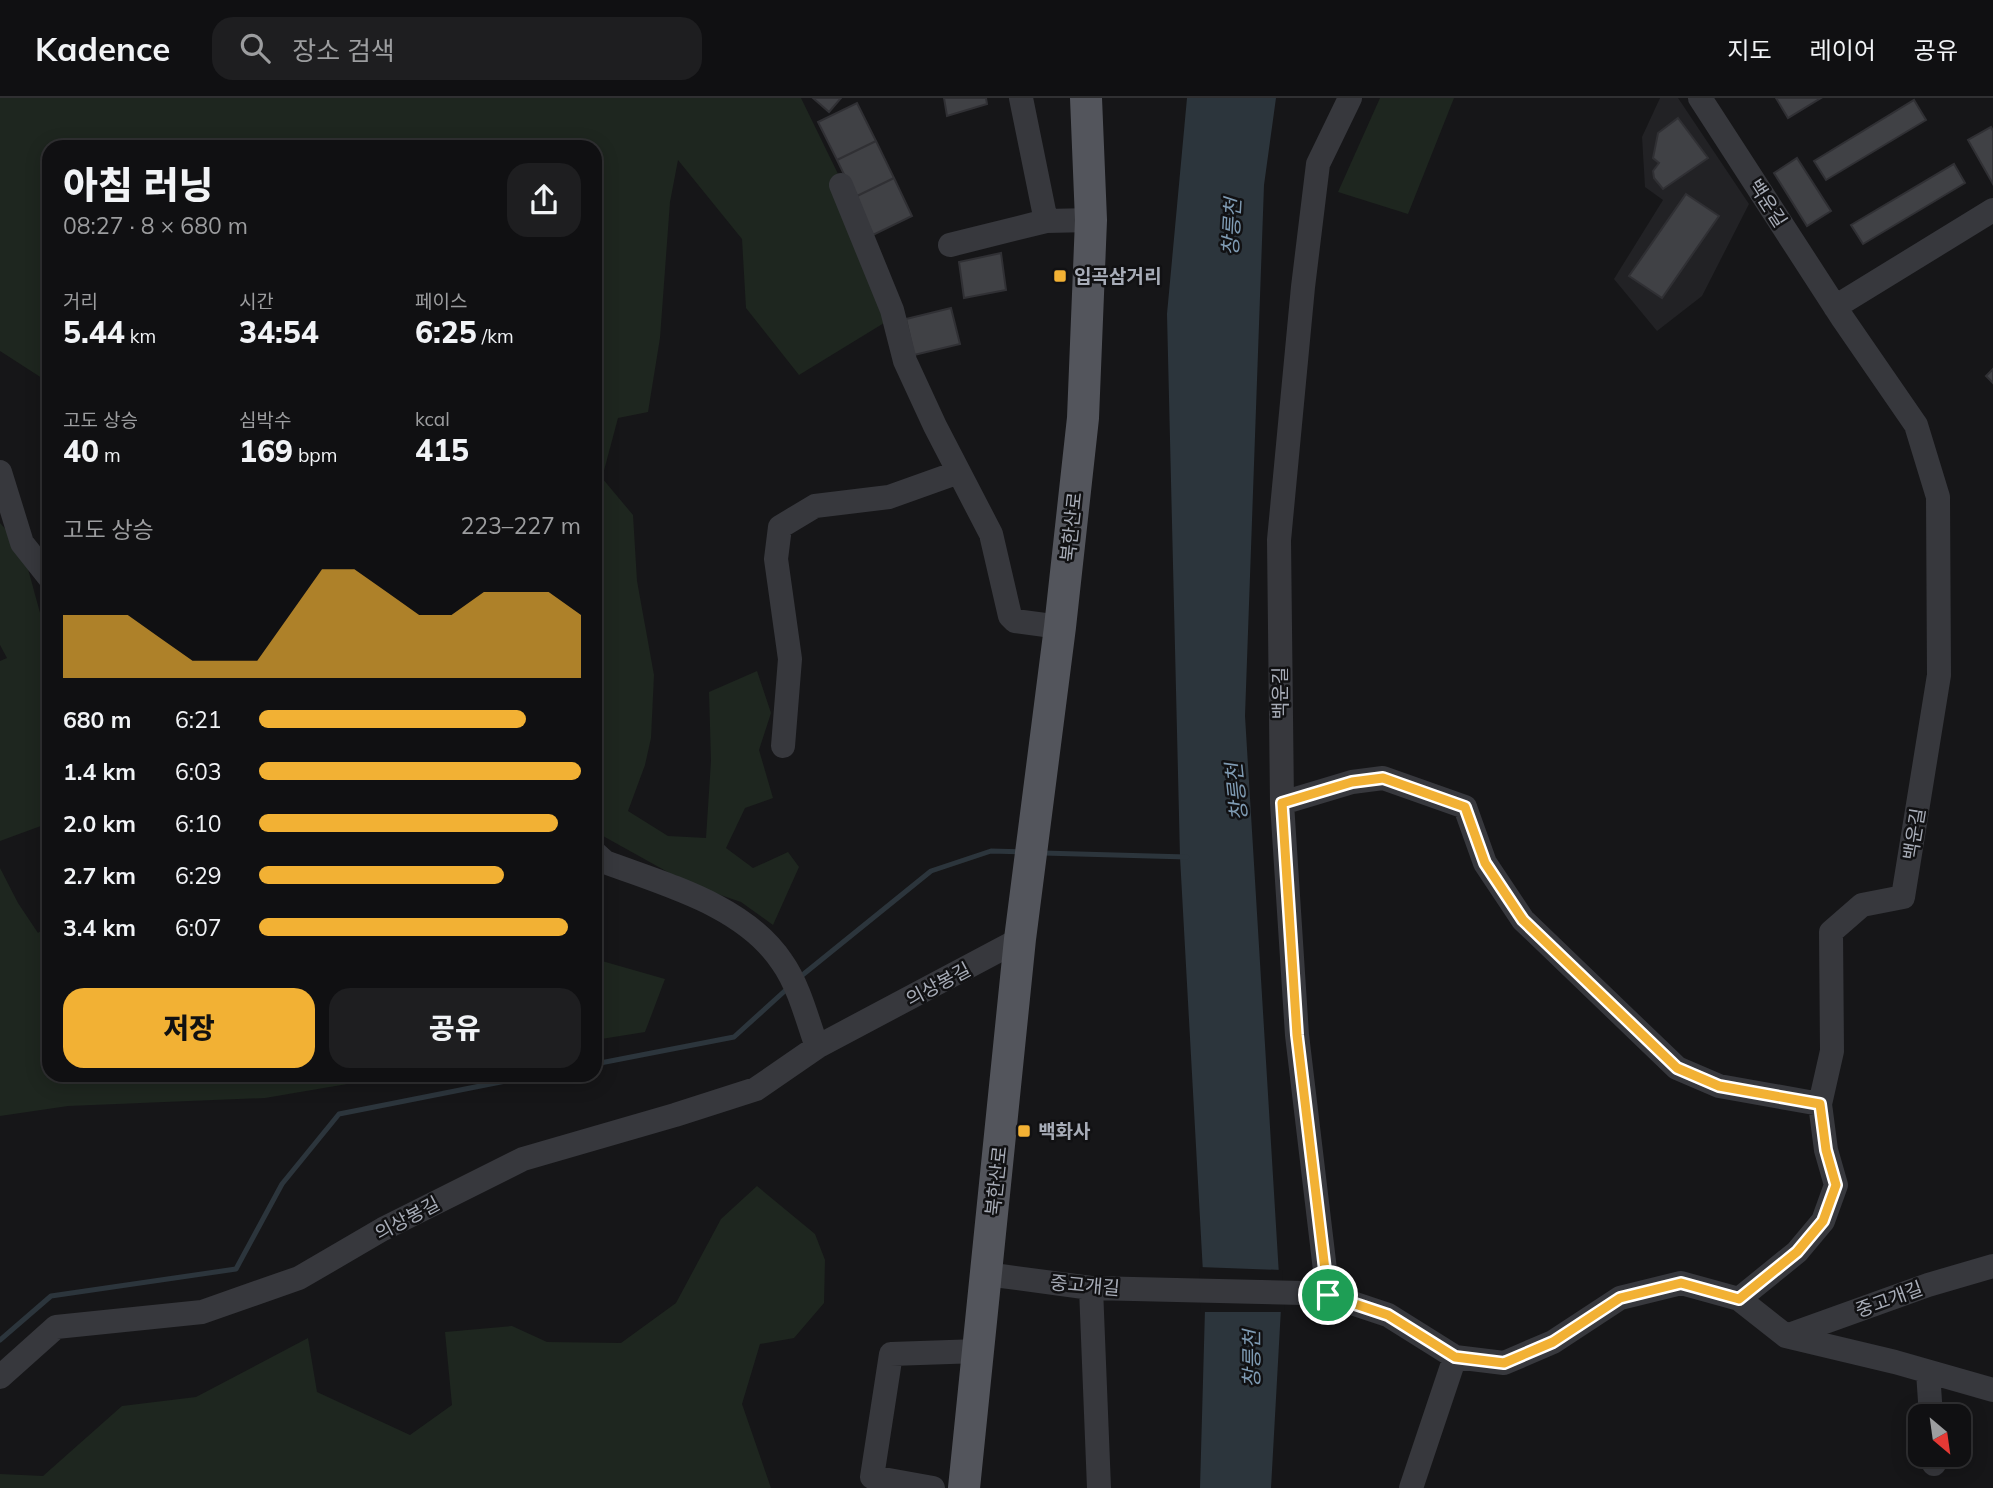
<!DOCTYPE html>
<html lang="ko">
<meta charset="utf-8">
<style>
body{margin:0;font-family:Mulish,"Noto Sans KR",sans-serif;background:#1e1e20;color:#f1f3f6;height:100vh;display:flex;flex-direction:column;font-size:26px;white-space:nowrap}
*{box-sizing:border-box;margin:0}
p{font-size:23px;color:#9c9d9f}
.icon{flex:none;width:38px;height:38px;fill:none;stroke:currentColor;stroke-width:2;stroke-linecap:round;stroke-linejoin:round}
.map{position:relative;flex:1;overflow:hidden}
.drawer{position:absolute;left:42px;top:42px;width:560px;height:942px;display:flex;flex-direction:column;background:#101012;border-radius:21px;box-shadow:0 4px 18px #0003,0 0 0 2px #303032}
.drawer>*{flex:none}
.needle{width:46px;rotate:151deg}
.controls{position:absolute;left:1908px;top:1306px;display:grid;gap:14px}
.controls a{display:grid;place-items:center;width:63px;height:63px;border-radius:14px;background:#101012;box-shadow:0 4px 18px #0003,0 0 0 2px #303032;font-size:35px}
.pin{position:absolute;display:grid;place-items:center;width:60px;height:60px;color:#fff;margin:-30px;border:4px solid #fff;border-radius:50%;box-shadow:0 2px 7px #0007}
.round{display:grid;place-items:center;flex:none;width:74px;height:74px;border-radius:21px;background:#1e1e20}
.overview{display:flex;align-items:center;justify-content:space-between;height:119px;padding:0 21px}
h1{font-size:38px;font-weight:800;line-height:52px}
.figures{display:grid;grid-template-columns:repeat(3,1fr);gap:10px;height:119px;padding:7px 21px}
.figures div{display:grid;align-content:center}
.figures b{font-size:30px;font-weight:800}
.figures small{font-size:19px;font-weight:400}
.figures p{font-size:19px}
.chart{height:196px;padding:14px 21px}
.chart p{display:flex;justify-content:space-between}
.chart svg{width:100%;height:126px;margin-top:7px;fill:#f2b134;opacity:.7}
.cta{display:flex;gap:14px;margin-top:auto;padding:14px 21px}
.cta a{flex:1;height:80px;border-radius:21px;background:#f2b134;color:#111;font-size:28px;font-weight:800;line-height:80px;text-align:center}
.cta a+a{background:#1e1e20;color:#f1f3f6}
ul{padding:0 21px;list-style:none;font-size:23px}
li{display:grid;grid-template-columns:112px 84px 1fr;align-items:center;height:52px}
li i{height:18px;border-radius:9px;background:#f2b134}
header{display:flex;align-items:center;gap:42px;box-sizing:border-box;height:98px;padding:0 35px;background:#101012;border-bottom:2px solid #303032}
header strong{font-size:33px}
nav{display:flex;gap:38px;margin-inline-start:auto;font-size:24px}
.search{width:490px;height:63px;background:#1e1e20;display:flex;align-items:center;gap:18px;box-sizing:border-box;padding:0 24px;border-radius:21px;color:#9c9d9f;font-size:26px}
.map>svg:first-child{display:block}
.built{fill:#222225}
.green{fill:#1e261f}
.water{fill:#2c353c}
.pier{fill:#161618}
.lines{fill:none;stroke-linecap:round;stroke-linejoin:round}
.stream{stroke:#2c353c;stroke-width:5}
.building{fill:#404145;stroke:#303034;stroke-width:2}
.minor{stroke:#37383d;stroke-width:24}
.major{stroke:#53555c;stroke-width:32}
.route-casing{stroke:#fff;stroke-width:14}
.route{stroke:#f2b134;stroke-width:9}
.poi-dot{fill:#f2b134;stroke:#111113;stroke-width:2.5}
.labels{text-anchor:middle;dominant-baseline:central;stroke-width:5;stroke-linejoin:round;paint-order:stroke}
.street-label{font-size:19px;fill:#a8adb8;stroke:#111113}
.poi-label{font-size:19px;font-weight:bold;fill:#a8adb8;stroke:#111113;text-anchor:start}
.water-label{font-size:21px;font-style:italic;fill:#7f9bb3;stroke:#111113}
</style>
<header>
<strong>Kadence</strong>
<div class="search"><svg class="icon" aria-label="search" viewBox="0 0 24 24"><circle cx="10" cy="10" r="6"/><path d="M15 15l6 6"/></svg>장소 검색</div>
<nav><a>지도</a><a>레이어</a><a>공유</a></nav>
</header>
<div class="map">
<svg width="1993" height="1390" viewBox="0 0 1993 1390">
<rect width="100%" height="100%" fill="#161618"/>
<path class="built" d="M1660 0H1678L1749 106 1702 198 1657 233 1614 181 1663 102 1645 89 1642 39Z"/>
<path class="green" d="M0 0H801L899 201 884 225 799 277 746 210 742 141 678 62 670 104 660 240 648 314 618 320 602 380 633 417 637 483 654 577 651 640 645 667 628 713 668 738 706 740 711 663 709 594 757 573 771 615 759 652 773 700 745 710 726 750 753 770 788 754 799 769 773 827 741 804 691 787 603 738 595 730V49H49V288L45 282 0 253Z
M1380 0H1454L1408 116 1338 94Z
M0 425 22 449 45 533 49 536V725L0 743V563L7 560 0 547Z
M0 770 18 805 38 835 49 827V976L400 977 265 1000 68 1008 0 1018Z
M595 861 665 881 645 934 595 942Z
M757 1088 815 1136 825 1162 824 1205 794 1240 760 1246 742 1306 771 1390H0V1376L43 1378 122 1308 196 1299 308 1240 317 1294 410 1337 452 1307 445 1234 512 1228 547 1244 621 1245 676 1205 721 1121Z"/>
<path class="water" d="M1187 0H1276L1264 87 1245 618 1281 1210 1271 1390H1200L1205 1211 1180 759 1167 216Z"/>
<path class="pier" d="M1199 1169 1282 1172 1285 1214H1201Z"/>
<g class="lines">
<path class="stream" d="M1043 755 1187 759
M800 879 931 773 991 753 1022 754
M595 966 734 939 788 890
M0 1242 51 1198 236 1171 282 1086 339 1016 541 976"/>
</g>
<path class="building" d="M813 0H841L829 14Z
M944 0H986L987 6 947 18Z
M1776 0H1821L1788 20Z
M1914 2 1926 22 1826 82 1814 63Z
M857 5 876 43 837 62 818 24Z
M1678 20 1708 60 1663 91 1654 80 1653 73 1659 65 1653 60 1658 35Z
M1991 29 1993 33V86L1968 42Z
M876 43 894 80 855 99 837 62Z
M1797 60 1831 113 1807 128 1774 75Z
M1954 66 1965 85 1863 146 1851 127Z
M894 80 912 118 873 137 855 99Z
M1686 96 1719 118 1662 200 1629 178Z
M1001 155 1006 192 964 200 959 164Z
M951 210 960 246 914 257 906 221Z
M1993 271V285L1986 278Z"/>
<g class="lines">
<path class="minor" d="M1021 0 1046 123 1091 122
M1700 0 1843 221 1916 327 1938 399 1939 577 1903 799 1862 807 1831 834 1832 953 1820 1006 1826 1052 1836 1087 1823 1123 1797 1154 1739 1201
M841 87 892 212 905 263 935 328 991 436 1010 518 1015 523 1060 529
M950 147 1046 123
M1835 209 1993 112
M0 374 22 445 49 479
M783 648 790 561 776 461 780 429 815 408 889 399 959 374
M1282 705 1352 684 1383 680 1465 709 1485 765 1523 822 1677 970 1719 988 1820 1006
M595 755 605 764C666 787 744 807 782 864 799 888 807 921 817 949
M986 1176 1091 1190 1303 1195 1328 1197 1388 1217 1455 1259 1504 1265 1553 1244 1620 1200 1681 1185 1739 1201 1786 1238 1895 1264 1993 1292
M1091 1190 1099 1390
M1328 1197 1297 937 1282 705 1279 442 1303 189 1318 66 1350 0
M1786 1238 1928 1187 1993 1168
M1928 1274 1931 1318
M0 1279 56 1229 202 1214 299 1180 383 1131 523 1061 675 1017 756 991 817 949 1020 841
M1934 1356V1366
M933 1390 872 1379 891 1256 979 1253
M1411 1390 1455 1259"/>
<path class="major" d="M964 1390 1020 841 1060 529 1083 320 1091 122 1086 0"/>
</g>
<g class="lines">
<defs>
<path id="route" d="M1383 680 1465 709 1485 765 1523 822 1677 970 1719 988 1820 1006 1826 1052 1836 1087 1823 1123 1797 1154 1739 1201 1681 1185 1620 1200 1553 1244 1504 1265 1455 1259 1388 1217 1328 1197 1297 937 1282 705 1352 684Z"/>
</defs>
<use href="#route" class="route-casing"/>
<use href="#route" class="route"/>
</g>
<g class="poi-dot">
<rect x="1053" y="171" width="14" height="14" rx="3.5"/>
<rect x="1017" y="1026" width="14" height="14" rx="3.5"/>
</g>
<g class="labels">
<g class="street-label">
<text transform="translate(1768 105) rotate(57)">백운길</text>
<text transform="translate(1071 429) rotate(-84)">북한산로</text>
<text transform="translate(1280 595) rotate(-90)">백운길</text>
<text transform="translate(1914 736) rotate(-81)">백운길</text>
<text transform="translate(938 886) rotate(-28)">의상봉길</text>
<text transform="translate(996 1083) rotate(-84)">북한산로</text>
<text transform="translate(407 1120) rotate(-28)">의상봉길</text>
<text transform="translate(1085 1187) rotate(5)">중고개길</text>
<text transform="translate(1889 1201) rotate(-20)">중고개길</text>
</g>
<g class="poi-label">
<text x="1074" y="178">입곡삼거리</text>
<text x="1038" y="1033">백화사</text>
</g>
<g class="water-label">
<text transform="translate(1231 129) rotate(-87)">창릉천</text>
<text transform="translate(1236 694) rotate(-96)">창릉천</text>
<text transform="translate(1251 1261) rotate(-90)">창릉천</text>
</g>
</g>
</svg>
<div class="controls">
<a><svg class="needle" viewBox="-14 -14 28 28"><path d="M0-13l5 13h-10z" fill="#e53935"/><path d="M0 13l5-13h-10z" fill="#9c9d9f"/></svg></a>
</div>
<div class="pin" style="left:1328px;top:1197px;background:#1e9e55"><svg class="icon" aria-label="arrive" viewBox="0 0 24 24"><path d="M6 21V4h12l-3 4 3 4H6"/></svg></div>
<section class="drawer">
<div class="overview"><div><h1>아침 러닝</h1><p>08:27 · 8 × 680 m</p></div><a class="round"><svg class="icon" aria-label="share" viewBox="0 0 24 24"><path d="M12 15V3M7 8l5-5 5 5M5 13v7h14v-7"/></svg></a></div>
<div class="figures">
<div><p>거리</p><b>5.44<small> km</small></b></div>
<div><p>시간</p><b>34:54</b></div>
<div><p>페이스</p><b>6:25<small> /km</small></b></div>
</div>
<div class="figures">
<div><p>고도 상승</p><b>40<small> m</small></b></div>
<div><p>심박수</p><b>169<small> bpm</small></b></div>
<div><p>kcal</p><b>415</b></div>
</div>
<div class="chart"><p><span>고도 상승</span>223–227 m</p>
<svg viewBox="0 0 160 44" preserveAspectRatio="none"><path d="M0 44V22L10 22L20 22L30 30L40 38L50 38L60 38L70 22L80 6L90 6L100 14L110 22L120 22L130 14L140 14L150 14L160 22V44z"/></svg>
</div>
<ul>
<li><b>680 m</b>6:21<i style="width:83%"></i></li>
<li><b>1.4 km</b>6:03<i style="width:100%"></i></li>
<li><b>2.0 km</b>6:10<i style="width:93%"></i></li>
<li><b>2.7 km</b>6:29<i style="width:76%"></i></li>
<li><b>3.4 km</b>6:07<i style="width:96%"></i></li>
</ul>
<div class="cta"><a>저장</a><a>공유</a></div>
</section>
</div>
